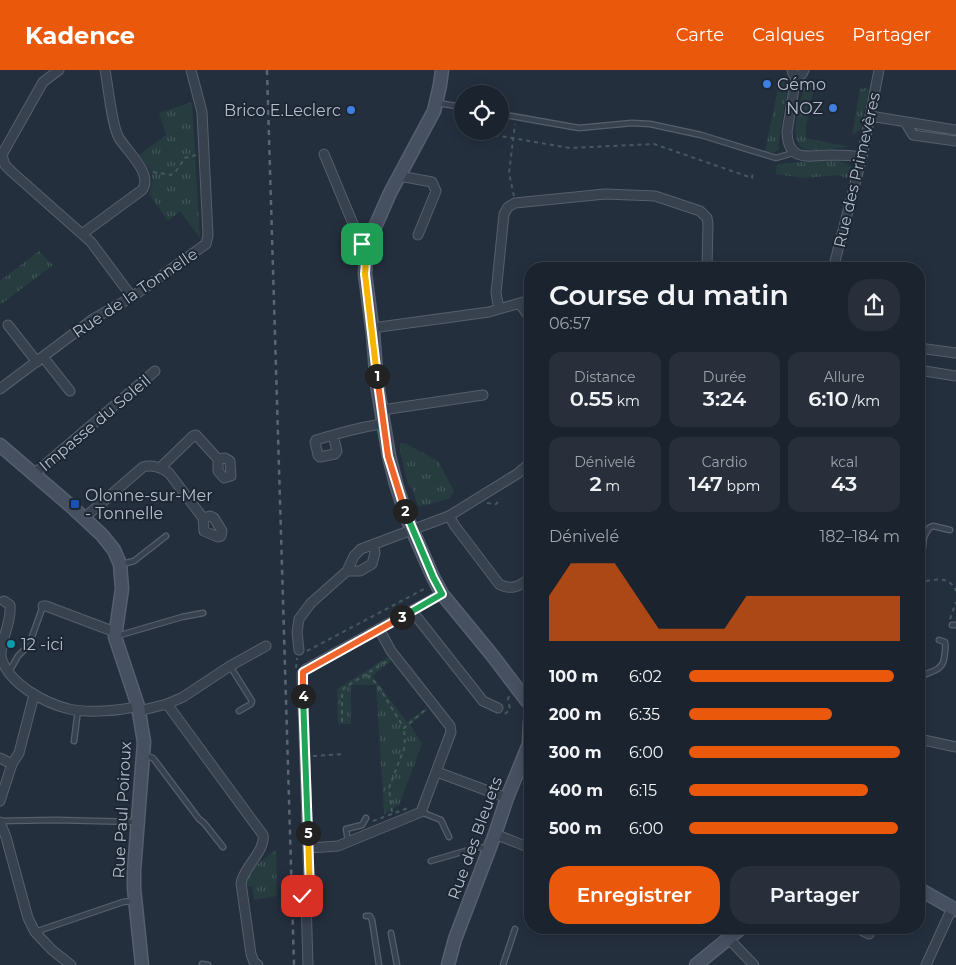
<!DOCTYPE html>
<html lang="fr">
<meta charset="utf-8">
<style>
body{margin:0;font-family:Montserrat,sans-serif;background:#282f3a;color:#f1f3f6;height:100vh;display:flex;flex-direction:column;font-size:19px;white-space:nowrap}
*{box-sizing:border-box;margin:0}
p{font-size:16px;color:#a0a4aa}
.icon{flex:none;width:28px;height:28px;fill:none;stroke:currentColor;stroke-width:2;stroke-linecap:round;stroke-linejoin:round}
.map{position:relative;flex:1;overflow:hidden}
.drawer{position:absolute;left:524px;top:192px;width:401px;height:672px;display:flex;flex-direction:column;background:#1b232e;border-radius:20px;box-shadow:0 2px 12px #0003,0 0 0 1px #39404a}
.drawer>*{flex:none}
.tools{position:absolute;left:454px;top:15px;display:grid;gap:10px}
.tools a{display:grid;place-items:center;width:55px;height:55px;border-radius:50%;background:#1b232e;box-shadow:0 2px 12px #0003,0 0 0 1px #39404a;font-size:25px}
.pin{position:absolute;display:grid;place-items:center;width:42px;height:42px;color:#fff;margin:-21px;border-radius:10px;box-shadow:0 2px 8px #0006}
.km{position:absolute;width:25px;height:25px;margin:-12px;border-radius:50%;background:#222;color:#fff;font-size:14px;line-height:25px;text-align:center}
.round{display:grid;place-items:center;flex:none;width:52px;height:52px;border-radius:20px;background:#282f3a}
.summary{display:flex;align-items:center;justify-content:space-between;height:85px;padding:0 25px}
h1{font-size:28px;font-weight:600;line-height:38px}
.stats{display:grid;grid-template-columns:repeat(3,1fr);gap:8px;height:85px;padding:5px 25px}
.stats div{display:grid;align-content:center;border-radius:12px;background:#282f3a;text-align:center}
.stats b{font-size:21px;font-weight:600}
.stats small{font-size:14px;font-weight:400}
.stats p{font-size:14px}
.chart{height:140px;padding:10px 25px}
.chart p{display:flex;justify-content:space-between}
.chart svg{width:100%;height:90px;margin-top:5px;fill:#ea580c;opacity:.7}
.button{display:flex;gap:10px;margin-top:auto;padding:10px 25px}
.button a{flex:1;height:58px;border-radius:20px;background:#ea580c;color:#fff;font-size:20px;font-weight:600;line-height:58px;text-align:center}
.button a+a{background:#282f3a;color:#f1f3f6}
ul{padding:0 25px;list-style:none;font-size:16px}
li{display:grid;grid-template-columns:80px 60px 1fr;align-items:center;height:38px}
li i{height:12px;border-radius:6px;background:#ea580c}
header{display:flex;align-items:center;gap:30px;box-sizing:border-box;height:70px;padding:0 25px;background:#ea580c;color:#fff}
header strong{font-size:24px}
nav{display:flex;gap:28px;margin-inline-start:auto;font-size:18px}
.map>svg:first-child{display:block}
.grass{fill:url(#grass-tufts)}
.lines{fill:none;stroke-linecap:round;stroke-linejoin:round}
.lane-casing{stroke:#565f6c;stroke-width:7}
.street-casing{stroke:#565f6c;stroke-width:11}
.secondary-casing{stroke:#565f6c;stroke-width:15}
.path{stroke:#44595c;stroke-width:2;stroke-dasharray:4 4;stroke-linecap:butt}
.lane{stroke:#38414e;stroke-width:4.5}
.street{stroke:#38414e;stroke-width:9}
.secondary{stroke:#465061;stroke-width:12}
.rail{stroke:#5a6575;stroke-width:2.5;stroke-dasharray:5 5;stroke-linecap:butt}
.split-1-casing{stroke:#fff;stroke-width:10}
.split-2-casing{stroke:#fff;stroke-width:10}
.split-3-casing{stroke:#fff;stroke-width:10}
.split-4-casing{stroke:#fff;stroke-width:10}
.split-5-casing{stroke:#fff;stroke-width:10}
.split-6-casing{stroke:#fff;stroke-width:10}
.split-1{stroke:#f5b400;stroke-width:6}
.split-2{stroke:#f0652b;stroke-width:6}
.split-3{stroke:#22a559;stroke-width:6}
.split-4{stroke:#f0652b;stroke-width:6}
.split-5{stroke:#22a559;stroke-width:6}
.split-6{stroke:#f5b400;stroke-width:6}
.shop-dot{fill:#3f7fe0;stroke:#1d2633;stroke-width:2}
.transit-dot{fill:#1a4fb4;stroke:#1d2633;stroke-width:2}
.culture-dot{fill:#0f9aa8;stroke:#1d2633;stroke-width:2}
.labels{text-anchor:middle;dominant-baseline:central;stroke-width:4;stroke-linejoin:round;paint-order:stroke}
.poi-label{font-size:16px;fill:#b4bcc9;stroke:#1d2633;text-anchor:start}
.street-label{font-size:16px;fill:#b4bcc9;stroke:#1d2633}
</style>
<header>
<strong>Kadence</strong>
<nav><a>Carte</a><a>Calques</a><a>Partager</a></nav>
</header>
<div class="map">
<svg width="956" height="895" viewBox="0 0 956 895">
<defs>
<pattern id="grass-tufts" width="24" height="20" patternUnits="userSpaceOnUse" patternTransform="scale(1.25)"><rect width="24" height="20" fill="#263c3f"/><path d="M3 7l-1-3M5 7V3M7 7l1-3M15 17l-1-3M17 17v-4M19 17l1-3" fill="none" stroke="#435659"/></pattern>
</defs>
<rect width="100%" height="100%" fill="#242f3e"/>
<path class="grass" d="M780 8 787 10 788 16 778 76 780 78 773 83 765 81Z
M811 10 815 11 806 57V68L850 77C837 78 823 81 810 80 784 79 800 36 803 21 804 16 805 12 811 10Z
M860 19 867 18 869 20 860 60 852 65Z
M192 32 200 168 180 141 168 151 149 124C156 103 151 101 139 85L166 65 159 43Z
M836 89 851 96 853 101 847 108 838 105 804 108 776 104 777 94Z
M39 181 53 195 0 235V211Z
M400 373H405L438 391 454 421 450 428 428 435 418 436 411 416 408 415 400 381Z
M388 587 391 591 372 606 407 652 426 638 428 640 410 654 422 674 399 735 384 744 376 615H351V654H338L337 619Z
M276 780 277 826 254 830 252 816 245 817C246 799 263 790 276 780Z"/>
<g class="lines">
<defs>
<path id="lane" d="M438 33 462 37
M500 44 579 58 632 53 650 54 701 65 776 88 793 83
M122 494 134 491 166 466
M919 511 924 467 929 458 933 456 950 460
M952 555H956
M117 566 182 547 203 543
M230 596 252 631 251 634 239 641
M9 602 18 586 29 575 43 536
M919 608C928 601 942 602 944 589 945 583 946 578 945 572L939 570
M74 671 78 640
M144 685 153 688 199 749 204 753 223 777
M421 742 441 750 449 767
M0 751 56 750 136 752
M348 771 346 759 362 755 366 748
M431 791 479 777 488 779
M366 846H370L372 850 379 895
M35 862 123 832 133 831
M391 863 397 895
M202 894 208 895
M503 895 515 859"/>
<path id="street" d="M59 0 43 12 4 81 2 86 5 95 12 102 91 172 132 227
M792 0 793 4 798 6 802 4 804 0
M796 6 787 62C788 92 807 86 830 85 840 85 852 85 862 87
M870 46 956 60
M905 52 913 65 956 71
M324 84 361 173 367 175
M399 106 432 112 436 121 418 165
M82 164 142 120C154 105 127 81 119 68 112 57 108 15 105 0
M833 199 862 87 879 0
M520 234 530 248
M499 239 496 223 504 144 508 137 515 133 605 124 655 126 700 141 707 148 708 154 707 199
M8 255 37 292
M372 258 489 242 530 230
M919 278 956 283
M43 287 70 321
M919 300 956 306
M0 319 93 249 132 227 206 174 208 165 202 42 191 0
M382 340 483 325
M333 365 337 381 335 384 320 387 318 385 315 372 316 370C338 364 361 356 384 354
M225 388 230 391 231 406 224 408 218 401V389Z
M160 398 193 366 196 365 218 389
M34 404 155 301
M449 446 455 456 499 514C511 521 520 516 530 508
M84 448 143 397C151 394 163 398 169 403L203 448 204 461 218 467 221 466 222 461 214 448 210 446 203 448
M347 501H360L372 494 375 483 374 475
M4 531 10 535C12 553 0 570 1 587 8 614 45 633 69 639 87 643 121 641 138 636
M43 536H46L115 562
M412 541 483 631 498 638
M299 580 297 562 299 549 311 533 347 501 354 486 361 479 449 446 517 404 530 393
M167 634 263 765C266 780 244 797 241 813L251 884 254 892 258 895
M139 641 167 634 183 627 230 596 266 576
M919 669 956 677
M0 688 12 694
M437 702 507 728
M0 731 12 694 19 683 34 625
M0 752 6 767 28 848 35 862 52 880 71 895
M495 764 530 778
M309 778 338 776 421 742 451 662 450 656 391 581 379 559
M859 859 869 864 871 859
M728 868 754 895
M308 895 306 829 309 826V814L302 604 306 599 442 524
M926 895 952 838"/>
<path id="secondary" d="M442 0 440 15 434 41 390 123 367 175 365 204 373 264 377 314 389 386 396 414 407 448 433 507 442 524 492 585 527 631 530 633
M0 375 72 437 102 465 114 480 120 494 122 519 115 567 138 636 144 672 134 801V818L142 895
M919 819 956 840
M448 895 455 869 495 764 507 728 529 674 530 651
M696 895 740 859"/>
</defs>
<use href="#lane" class="lane-casing"/>
<use href="#street" class="street-casing"/>
<use href="#secondary" class="secondary-casing"/>
<path class="path" d="M471 61 570 78 654 74 752 108 753 101
M153 102 171 105 176 101 185 88 196 85
M514 126 509 103 515 54
M487 433 496 434 501 429
M926 511C939 509 950 507 956 521
M950 549 956 532
M307 581 426 518
M296 598 297 588
M367 605 377 614 404 658 425 640
M505 644 510 639 508 629 510 624
M342 652V626L344 618 387 591
M313 686 343 684
M392 742 389 718 405 676 404 658
M373 751 408 738"/>
<use href="#lane" class="lane"/>
<use href="#street" class="street"/>
<use href="#secondary" class="secondary"/>
<path class="rail" d="M267 0 294 895"/>
</g>
<g class="lines">
<defs>
<path id="split-1" d="M362 174 367 175 365 204 377 306"/>
<path id="split-2" d="M377 306 388 386 405 441"/>
<path id="split-3" d="M402 547 442 524 433 507 405 441"/>
<path id="split-4" d="M303 626V602L402 547"/>
<path id="split-5" d="M303 626 308 763"/>
<path id="split-6" d="M302 826 306 829 310 822 308 763"/>
</defs>
<use href="#split-1" class="split-1-casing"/>
<use href="#split-2" class="split-2-casing"/>
<use href="#split-3" class="split-3-casing"/>
<use href="#split-4" class="split-4-casing"/>
<use href="#split-5" class="split-5-casing"/>
<use href="#split-6" class="split-6-casing"/>
<use href="#split-1" class="split-1"/>
<use href="#split-2" class="split-2"/>
<use href="#split-3" class="split-3"/>
<use href="#split-4" class="split-4"/>
<use href="#split-5" class="split-5"/>
<use href="#split-6" class="split-6"/>
</g>
<g class="shop-dot">
<circle cx="767" cy="14" r="5"/>
<circle cx="833" cy="38" r="5"/>
<circle cx="351" cy="40" r="5"/>
</g>
<rect class="transit-dot" x="70" y="429" width="10" height="10" rx="2.5"/>
<circle class="culture-dot" cx="11" cy="574" r="5"/>
<g class="labels">
<g class="poi-label">
<text x="777" y="14">Gémo</text>
<text x="823" y="38" text-anchor="end">NOZ</text>
<text x="341" y="40" text-anchor="end">Brico E.Leclerc</text>
<text x="85" y="425">Olonne-sur-Mer<tspan x="85" dy="18">- Tonnelle</tspan></text>
<text x="21" y="574">12 -ici</text>
</g>
<g class="street-label">
<text transform="translate(857 100) rotate(-77)">Rue des Primevères</text>
<text transform="translate(135 223) rotate(-34)">Rue de la Tonnelle</text>
<text transform="translate(95 353) rotate(-40)">Impasse du Soleil</text>
<text transform="translate(122 740) rotate(-87)">Rue Paul Poiroux</text>
<text transform="translate(475 768) rotate(-70)">Rue des Bleuets</text>
</g>
</g>
</svg>
<div class="tools">
<a><svg class="icon" aria-label="locate" viewBox="0 0 24 24"><circle cx="12" cy="12" r="6"/><path d="M12 2v4M12 18v4M2 12h4M18 12h4"/></svg></a>
</div>
<div class="pin" style="left:362px;top:174px;background:#1e9e55"><svg class="icon" aria-label="arrive" viewBox="0 0 24 24"><path d="M6 21V4h12l-3 4 3 4H6"/></svg></div>
<div class="pin" style="left:302px;top:826px;background:#d93025"><svg class="icon" aria-label="check" viewBox="0 0 24 24"><path d="M5 12l5 5 9-10"/></svg></div>
<b class="km" style="left:377px;top:306px">1</b>
<b class="km" style="left:405px;top:441px">2</b>
<b class="km" style="left:402px;top:547px">3</b>
<b class="km" style="left:303px;top:626px">4</b>
<b class="km" style="left:308px;top:763px">5</b>
<section class="drawer">
<div class="summary"><div><h1>Course du matin</h1><p>06:57</p></div><a class="round"><svg class="icon" aria-label="share" viewBox="0 0 24 24"><path d="M12 15V3M7 8l5-5 5 5M5 13v7h14v-7"/></svg></a></div>
<div class="stats">
<div><p>Distance</p><b>0.55<small> km</small></b></div>
<div><p>Durée</p><b>3:24</b></div>
<div><p>Allure</p><b>6:10<small> /km</small></b></div>
</div>
<div class="stats">
<div><p>Dénivelé</p><b>2<small> m</small></b></div>
<div><p>Cardio</p><b>147<small> bpm</small></b></div>
<div><p>kcal</p><b>43</b></div>
</div>
<div class="chart"><p><span>Dénivelé</span>182–184 m</p>
<svg viewBox="0 0 160 44" preserveAspectRatio="none"><path d="M0 44V22L10 6L20 6L30 6L40 22L50 38L60 38L70 38L80 38L90 22L100 22L110 22L120 22L130 22L140 22L150 22L160 22V44z"/></svg>
</div>
<ul>
<li><b>100 m</b>6:02<i style="width:97%"></i></li>
<li><b>200 m</b>6:35<i style="width:68%"></i></li>
<li><b>300 m</b>6:00<i style="width:100%"></i></li>
<li><b>400 m</b>6:15<i style="width:85%"></i></li>
<li><b>500 m</b>6:00<i style="width:99%"></i></li>
</ul>
<div class="button"><a>Enregistrer</a><a>Partager</a></div>
</section>
</div>
